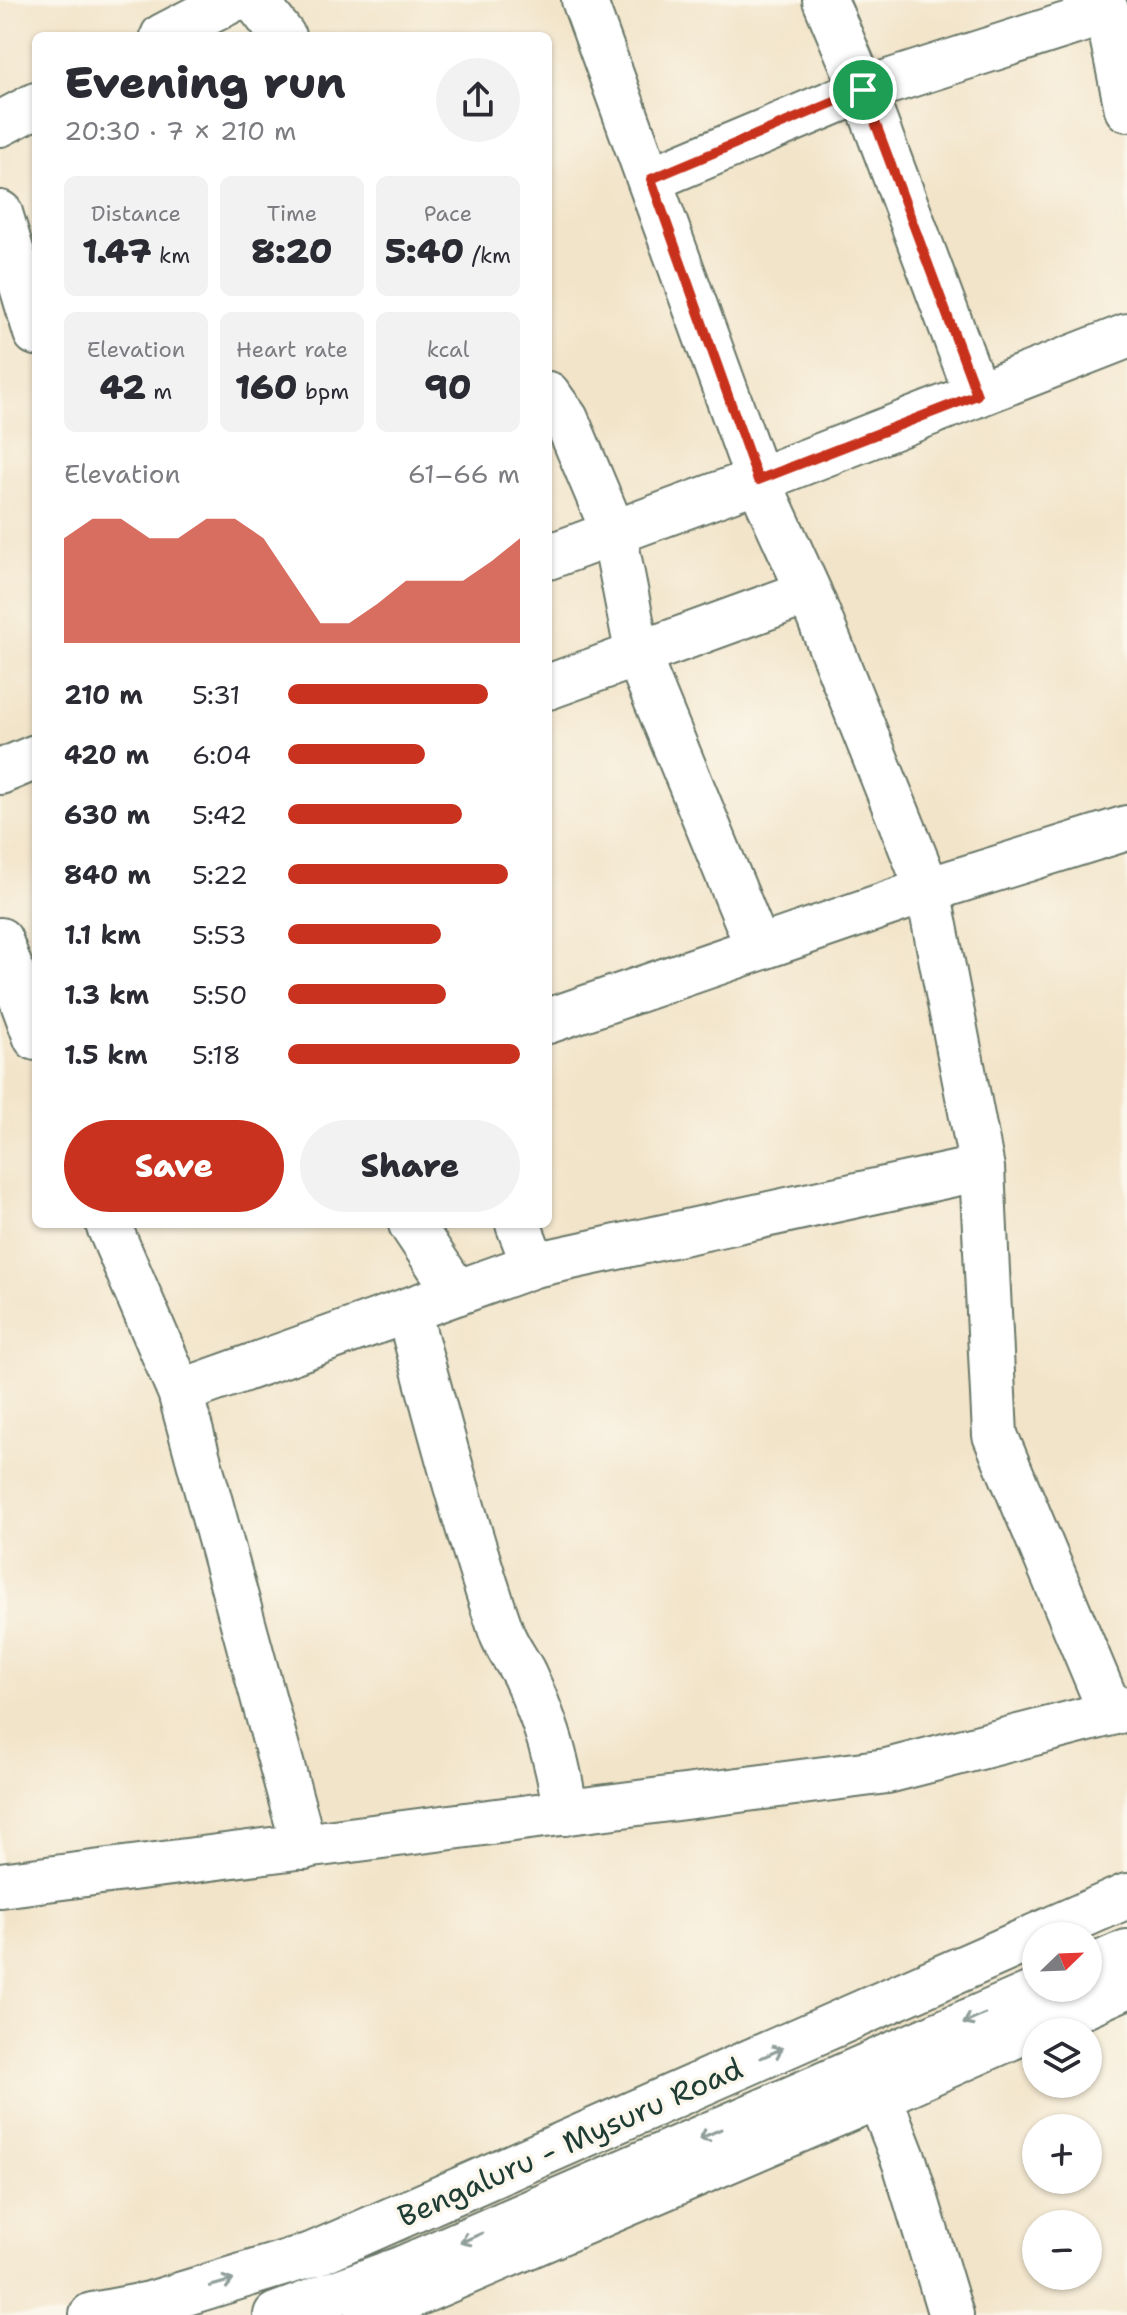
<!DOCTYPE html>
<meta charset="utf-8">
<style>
body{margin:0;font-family:"Shantell Sans",sans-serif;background:#f2f2f3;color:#2b2b33;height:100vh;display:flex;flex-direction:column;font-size:30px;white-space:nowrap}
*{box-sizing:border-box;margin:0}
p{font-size:26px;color:#7c7c81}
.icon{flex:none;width:44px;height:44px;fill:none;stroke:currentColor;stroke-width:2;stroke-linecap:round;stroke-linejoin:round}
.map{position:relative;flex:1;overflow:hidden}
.drawer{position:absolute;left:32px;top:32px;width:520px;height:1196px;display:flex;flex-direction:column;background:#fff;border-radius:12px;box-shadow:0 2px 6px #0004}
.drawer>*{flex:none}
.needle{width:52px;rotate:67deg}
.fabs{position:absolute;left:1022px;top:1922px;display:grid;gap:16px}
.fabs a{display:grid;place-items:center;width:80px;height:80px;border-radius:50%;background:#fff;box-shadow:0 2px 6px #0004;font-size:40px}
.pin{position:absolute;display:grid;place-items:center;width:68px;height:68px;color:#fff;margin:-34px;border:4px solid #fff;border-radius:50%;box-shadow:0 2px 8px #0007}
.round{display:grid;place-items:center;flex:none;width:84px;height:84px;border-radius:42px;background:#f2f2f3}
.headline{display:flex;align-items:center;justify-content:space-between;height:136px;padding:0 32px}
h1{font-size:44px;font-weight:800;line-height:60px}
.figures{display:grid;grid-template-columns:repeat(3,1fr);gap:12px;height:136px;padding:8px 32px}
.figures div{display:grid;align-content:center;border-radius:12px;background:#f2f2f3;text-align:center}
.figures b{font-size:34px;font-weight:800}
.figures small{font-size:22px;font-weight:400}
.figures p{font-size:22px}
.chart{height:224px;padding:16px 32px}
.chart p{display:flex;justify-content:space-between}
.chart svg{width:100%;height:144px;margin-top:8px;fill:#c8321e;opacity:.7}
.action{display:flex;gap:16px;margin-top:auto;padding:16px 32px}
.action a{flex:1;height:92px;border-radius:48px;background:#c8321e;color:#fff;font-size:32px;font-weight:800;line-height:92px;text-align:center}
.action a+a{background:#f2f2f3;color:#2b2b33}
ul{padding:0 32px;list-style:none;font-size:26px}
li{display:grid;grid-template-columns:128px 96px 1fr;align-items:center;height:60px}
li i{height:20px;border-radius:10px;background:#c8321e}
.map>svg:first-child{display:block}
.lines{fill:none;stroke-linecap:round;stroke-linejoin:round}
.minor-casing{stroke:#697768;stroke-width:48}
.major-casing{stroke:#697768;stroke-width:48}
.minor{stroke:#fff;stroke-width:44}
.major{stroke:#fff;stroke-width:44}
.oneway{stroke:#8f9e9a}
.route-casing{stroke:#fff;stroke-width:16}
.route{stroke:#c8321e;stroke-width:10}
.labels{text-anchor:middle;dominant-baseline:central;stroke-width:7;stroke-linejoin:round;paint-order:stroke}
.street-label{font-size:30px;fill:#1f3d34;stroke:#fbf7ec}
</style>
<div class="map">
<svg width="1127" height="2315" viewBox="0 0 1127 2315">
<rect width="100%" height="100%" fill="#fbf7ec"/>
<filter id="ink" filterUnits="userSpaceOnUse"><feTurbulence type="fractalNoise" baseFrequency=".0125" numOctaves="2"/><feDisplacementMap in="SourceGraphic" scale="16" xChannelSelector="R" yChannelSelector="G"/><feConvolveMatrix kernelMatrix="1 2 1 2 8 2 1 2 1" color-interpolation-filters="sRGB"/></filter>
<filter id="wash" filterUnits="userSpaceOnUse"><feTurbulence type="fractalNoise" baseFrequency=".006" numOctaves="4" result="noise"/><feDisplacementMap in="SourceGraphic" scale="32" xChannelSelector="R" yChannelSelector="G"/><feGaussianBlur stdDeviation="1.8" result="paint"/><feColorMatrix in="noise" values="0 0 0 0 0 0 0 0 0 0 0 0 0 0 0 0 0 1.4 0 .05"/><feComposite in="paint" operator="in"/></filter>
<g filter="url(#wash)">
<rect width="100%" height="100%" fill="#f2e4c9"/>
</g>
<g filter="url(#ink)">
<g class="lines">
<defs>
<path id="minor" d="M255 0 283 36
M584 0 758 480 809 592
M825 0 863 90 977 395
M1101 0 1107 12 1127 109
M163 36 232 0
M0 124 36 105
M651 179 863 90 1107 12
M0 213 36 333
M548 394 566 419 614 533 638 656 758 948
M548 557 779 472 1127 336
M548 687 809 592 928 890 548 1021
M0 772 36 757
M0 940 36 1038
M982 1168 928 890 1127 828
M108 1224 180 1392 304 1847
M411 1224 457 1293
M534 1265 982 1168 995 1435 1111 1713
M408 1310C437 1418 465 1526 501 1631 506 1647 517 1660 524 1674 544 1717 560 1766 565 1813
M180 1392 534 1265 518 1224
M0 1885 887 1771 1127 1709
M879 2096 905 2163 951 2315
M367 2315 879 2096 1127 1986"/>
<path id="major" d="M1036 1936 1127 1896
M1088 1969 1127 1952
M92 2315 150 2304 314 2254 1036 1936
M276 2315 401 2269 1045 1988"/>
</defs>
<use href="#minor" class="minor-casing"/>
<use href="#major" class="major-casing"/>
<use href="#minor" class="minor"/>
<use href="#major" class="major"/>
</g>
<defs><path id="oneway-shaft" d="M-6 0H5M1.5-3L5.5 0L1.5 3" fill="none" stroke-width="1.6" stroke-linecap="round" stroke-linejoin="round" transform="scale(2)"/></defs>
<g class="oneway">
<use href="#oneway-shaft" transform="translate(974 2019) rotate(156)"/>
<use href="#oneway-shaft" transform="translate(772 2053) rotate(-24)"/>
<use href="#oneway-shaft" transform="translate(710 2134) rotate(156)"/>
<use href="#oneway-shaft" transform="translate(471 2238) rotate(156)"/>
<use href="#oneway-shaft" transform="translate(222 2283) rotate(-16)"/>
</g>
</g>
<g class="lines" filter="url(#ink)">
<defs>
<path id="route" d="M863 90 977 395 758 480 651 179Z"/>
</defs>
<use href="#route" class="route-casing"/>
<use href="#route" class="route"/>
</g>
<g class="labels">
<g class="street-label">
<text transform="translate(570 2142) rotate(-24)">Bengaluru - Mysuru Road</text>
</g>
</g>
</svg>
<div class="fabs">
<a><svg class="needle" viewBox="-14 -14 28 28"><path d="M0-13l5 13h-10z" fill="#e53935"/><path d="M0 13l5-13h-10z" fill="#7c7c81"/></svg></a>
<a><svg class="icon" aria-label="layers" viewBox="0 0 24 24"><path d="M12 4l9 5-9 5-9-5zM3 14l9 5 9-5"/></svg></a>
<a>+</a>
<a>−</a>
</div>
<div class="pin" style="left:863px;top:90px;background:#1e9e55"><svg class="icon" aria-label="arrive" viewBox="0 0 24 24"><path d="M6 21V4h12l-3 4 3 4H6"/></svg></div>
<section class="drawer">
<div class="headline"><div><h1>Evening run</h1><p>20:30 · 7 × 210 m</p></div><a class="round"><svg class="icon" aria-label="share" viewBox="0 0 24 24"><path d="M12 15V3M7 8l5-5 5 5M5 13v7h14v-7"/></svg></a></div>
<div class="figures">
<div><p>Distance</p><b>1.47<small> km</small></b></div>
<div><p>Time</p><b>8:20</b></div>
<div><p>Pace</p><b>5:40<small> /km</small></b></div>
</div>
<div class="figures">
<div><p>Elevation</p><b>42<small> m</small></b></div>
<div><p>Heart rate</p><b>160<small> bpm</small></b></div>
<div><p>kcal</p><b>90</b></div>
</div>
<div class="chart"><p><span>Elevation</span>61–66 m</p>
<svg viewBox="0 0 160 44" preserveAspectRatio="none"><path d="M0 44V12L10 6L20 6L30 12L40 12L50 6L60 6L70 12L80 25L90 38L100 38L110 32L120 25L130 25L140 25L150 19L160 12V44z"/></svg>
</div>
<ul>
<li><b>210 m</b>5:31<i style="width:86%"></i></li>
<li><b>420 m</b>6:04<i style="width:59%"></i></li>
<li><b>630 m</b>5:42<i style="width:75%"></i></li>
<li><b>840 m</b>5:22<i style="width:95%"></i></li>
<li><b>1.1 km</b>5:53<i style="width:66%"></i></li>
<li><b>1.3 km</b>5:50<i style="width:68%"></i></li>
<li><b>1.5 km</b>5:18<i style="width:100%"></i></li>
</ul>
<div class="action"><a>Save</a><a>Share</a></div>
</section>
</div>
